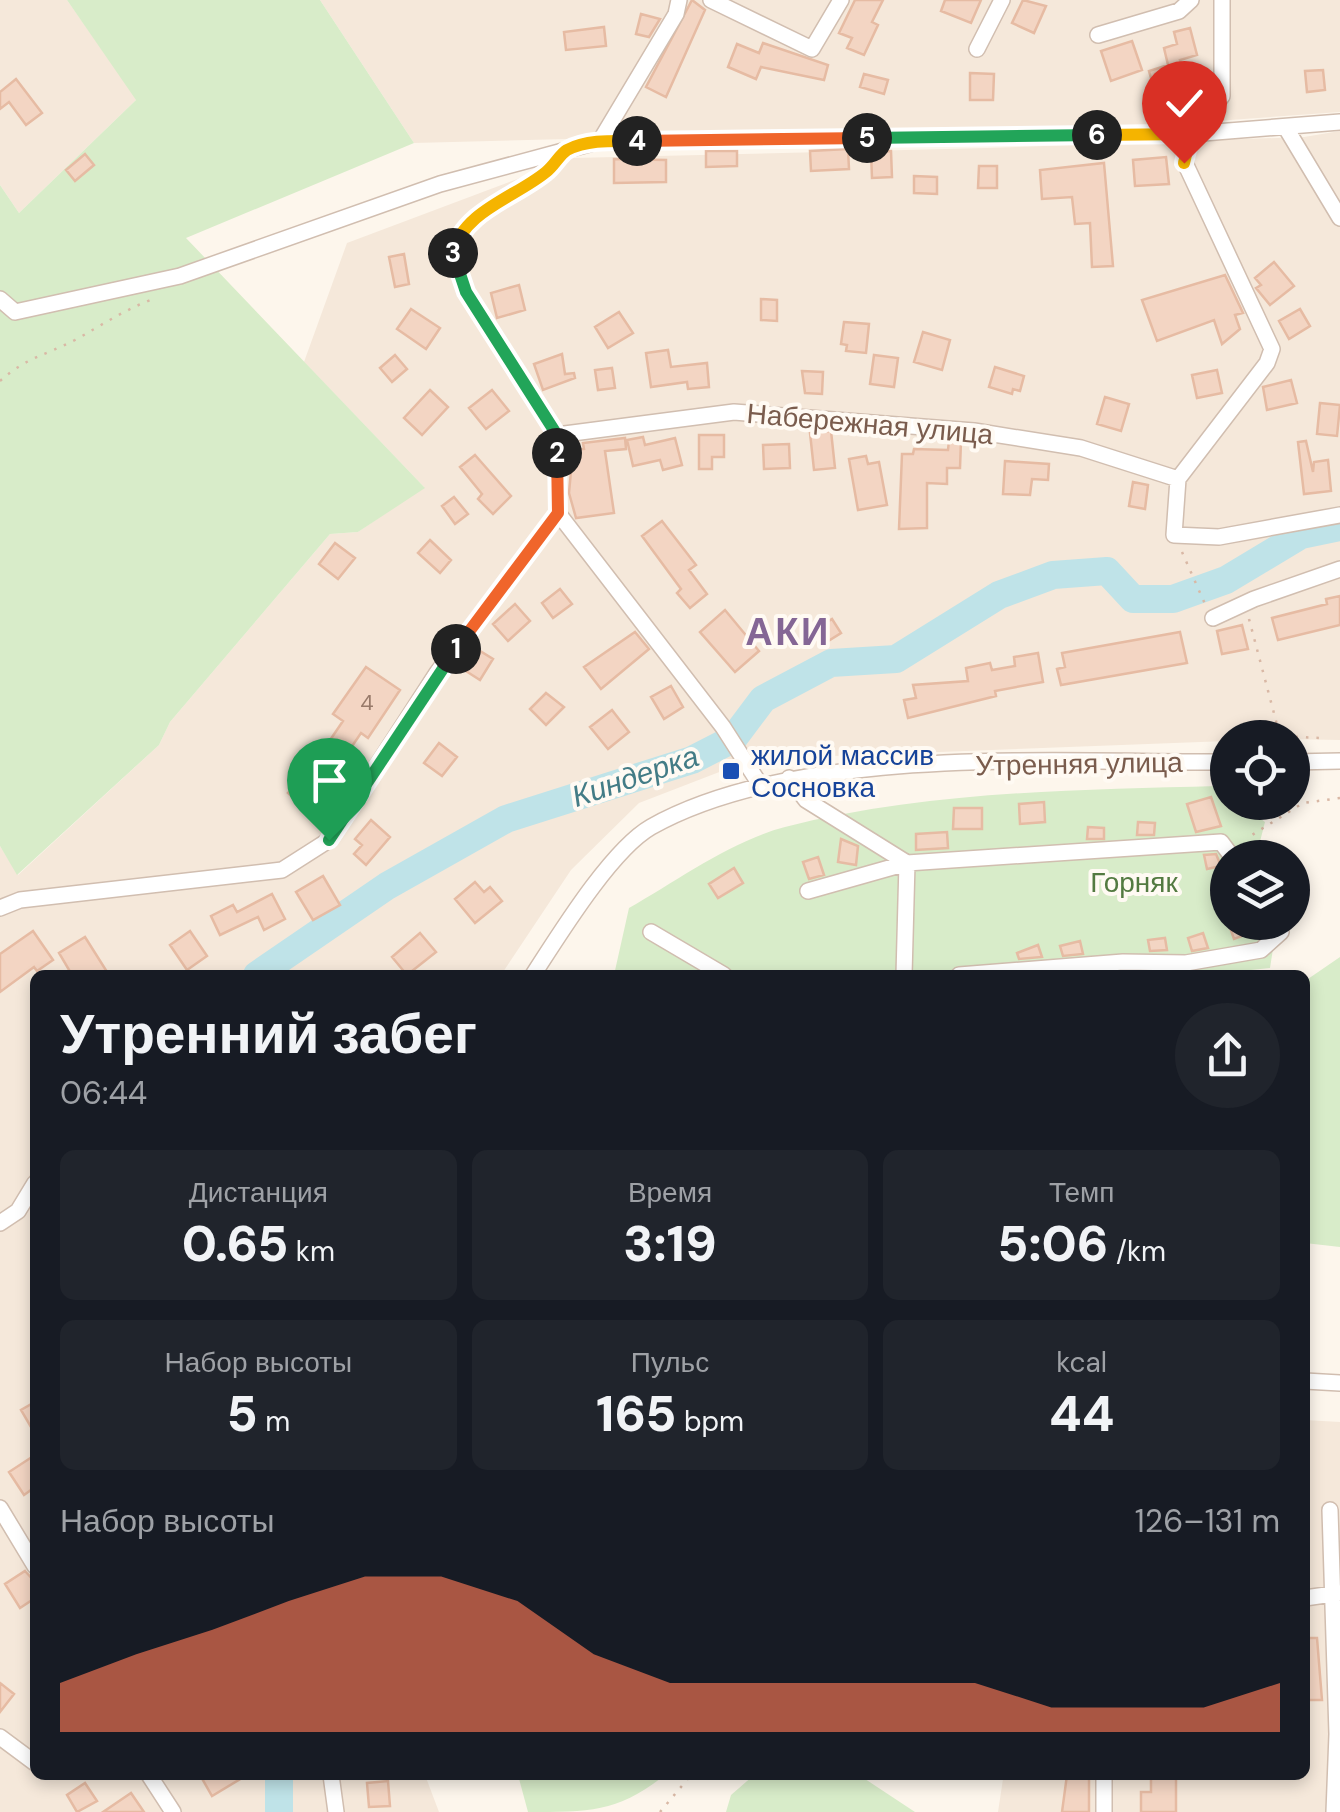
<!DOCTYPE html>
<html lang="ru">
<meta charset="utf-8">
<style>
body{margin:0;font-family:"DM Sans",sans-serif;background:#20242c;color:#f1f3f6;height:100vh;display:flex;flex-direction:column;font-size:38px;white-space:nowrap}
*{box-sizing:border-box;margin:0}
p{font-size:32px;color:#9ea1a6}
.icon{flex:none;width:55px;height:55px;fill:none;stroke:currentColor;stroke-width:2;stroke-linecap:round;stroke-linejoin:round}
.map{position:relative;flex:1;overflow:hidden}
.side{position:absolute;left:30px;top:970px;width:1280px;height:810px;display:flex;flex-direction:column;background:#171b24;border-radius:15px;box-shadow:0 5px 15px #0003}
.side>*{flex:none}
.buttons{position:absolute;left:1210px;top:720px;display:grid;gap:20px}
.buttons a{display:grid;place-items:center;width:100px;height:100px;border-radius:50%;background:#171b24;box-shadow:0 5px 15px #0003;font-size:50px}
.pin{position:absolute;display:grid;place-items:center;width:85px;height:85px;color:#fff;margin:-102px -42px;border-radius:50% 50% 50% 0;rotate:-45deg;box-shadow:0 0 10px #0007}
.pin .icon{rotate:45deg}
.km{position:absolute;width:50px;height:50px;margin:-25px;border-radius:50%;background:#222;color:#fff;font-size:28px;line-height:50px;text-align:center}
.round{display:grid;place-items:center;flex:none;width:105px;height:105px;border-radius:52px;background:#20242c}
.overview{display:flex;align-items:center;justify-content:space-between;height:170px;padding:0 30px}
h1{font-size:55px;font-weight:800;line-height:75px}
.figures{display:grid;grid-template-columns:repeat(3,1fr);gap:15px;height:170px;padding:10px 30px}
.figures div{display:grid;align-content:center;border-radius:15px;background:#20242c;text-align:center}
.figures b{font-size:50px;font-weight:800}
.figures small{font-size:28px;font-weight:400}
.figures p{font-size:28px}
.chart{height:280px;padding:20px 30px}
.chart p{display:flex;justify-content:space-between}
.chart svg{width:100%;height:180px;margin-top:10px;fill:#e76f51;opacity:.7}
.map>svg:first-child{display:block}
.residential{fill:#f5e8da}
.green{fill:#d8ecc9}
.lines{fill:none;stroke-linecap:round;stroke-linejoin:round}
.river{stroke:#bfe3e8;stroke-width:28}
.building{fill:#f3d5c3;stroke:#e6bba3;stroke-width:2.5}
.minor-casing{stroke:#d1beb0;stroke-width:18}
.path{stroke:#d9b8a5;stroke-width:2.5;stroke-dasharray:2.5 8;stroke-linecap:butt}
.minor{stroke:#fff;stroke-width:15}
.split-1-casing{stroke:#fff;stroke-width:20}
.split-2-casing{stroke:#fff;stroke-width:20}
.split-3-casing{stroke:#fff;stroke-width:20}
.split-4-casing{stroke:#fff;stroke-width:20}
.split-5-casing{stroke:#fff;stroke-width:20}
.split-6-casing{stroke:#fff;stroke-width:20}
.split-7-casing{stroke:#fff;stroke-width:20}
.split-1{stroke:#22a559;stroke-width:12}
.split-2{stroke:#f0652b;stroke-width:12}
.split-3{stroke:#22a559;stroke-width:12}
.split-4{stroke:#f5b400;stroke-width:12}
.split-5{stroke:#f0652b;stroke-width:12}
.split-6{stroke:#22a559;stroke-width:12}
.split-7{stroke:#f5b400;stroke-width:12}
.transit-dot{fill:#1a4fb4;stroke:#fffaf3;stroke-width:4}
.labels{text-anchor:middle;dominant-baseline:central;stroke-width:8;stroke-linejoin:round;paint-order:stroke}
.number-label{font-size:22px;fill:#987a6a}
.street-label{font-size:28px;fill:#7a5c4d;stroke:#fffaf3}
.transit-label{font-size:28px;fill:#164399;stroke:#fffaf3;text-anchor:start}
.park-label{font-size:28px;fill:#537a41;stroke:#fffaf3}
.water-label{font-size:30px;font-style:italic;fill:#437c86;stroke:#fffaf3}
.district-label{font-size:38px;font-weight:bold;letter-spacing:2.5px;fill:#846695;stroke:#fffaf3}
</style>
<div class="map">
<svg width="1340" height="1812" viewBox="0 0 1340 1812">
<rect width="100%" height="100%" fill="#fdf6ec"/>
<path class="residential" d="M0 0H67L137 99 19 213 0 185Z
M320 0H1340V112L1188 123 414 143Z
M1340 131V740L1228 738 1227 741 753 759 639 803 571 870 501 975H35V1775H425L439 1812H0V846L18 875 159 745 170 722 330 534 358 532 424 487 304 362 347 243 573 158 987 148 1304 137Z
M1305 1420 1340 1422V1812H998L1003 1779 998 1775H1305Z"/>
<path class="green" d="M67 0H320L414 143 186 238 425 488 358 532 330 534 170 722 159 745 17 875 0 846V185L19 213 136 100Z
M1218 786 1227 793 1228 802 1240 803 1265 822 1256 857 1228 858V922L1277 923 1270 968 1203 975H614L629 908C678 880 731 841 785 827 926 791 1074 790 1218 786Z
M1340 957V1247L1305 1243V981Z
M518 1775H665C618 1812 591 1812 528 1812Z
M754 1775H859L915 1812H726L731 1795Z"/>
<g class="lines">
<path class="river" d="M257 975 387 886 506 819 692 760 733 739 763 699 831 663 896 659 999 595 1053 575 1107 571 1133 599H1173L1226 580 1301 535 1340 527
M279 1812V1775"/>
</g>
<path class="building" d="M692 0 705 10 666 97 646 87Z
M855 0H883L872 22 878 25 864 55 847 48 852 38 839 33Z
M945 0H981L971 23 941 11Z
M1023 0 1046 6 1034 33 1012 23Z
M641 14 660 19 649 37 636 34Z
M604 27 606 46 566 50 564 32Z
M1190 28 1197 55 1180 60 1186 82 1155 92 1149 71 1168 65 1164 48 1177 44 1174 32Z
M1132 41 1142 70 1111 81 1101 51Z
M763 43 828 65 824 80 761 67 756 79 728 67 737 44 759 53Z
M1323 70 1325 90 1307 92 1305 71Z
M970 73 994 74 993 100H970Z
M864 74 888 80 884 94 860 87Z
M16 79 42 113 26 125 9 102 0 109V92Z
M848 149 849 169 811 171 810 151Z
M706 151H737V166L706 167Z
M891 151 892 177 872 178 871 152Z
M85 154 94 165 75 181 66 170Z
M1166 157 1169 184 1135 186 1133 160Z
M614 159 666 160V182L614 183Z
M1104 163 1113 266 1092 267 1090 223 1075 224 1072 197 1042 199 1040 170Z
M979 166H997V188H978Z
M914 176 937 177V194L914 193Z
M404 254 409 284 395 287 389 257Z
M1274 262 1294 286 1270 305 1256 288 1261 285 1255 278Z
M1225 275 1243 313 1235 315 1240 329 1222 344 1214 320 1157 341 1142 300Z
M519 285 525 310 497 318 491 293Z
M761 299 777 300V321L761 320Z
M411 309 440 328 426 349 397 329Z
M1300 309 1310 326 1289 339 1279 321Z
M619 312 633 333 608 348 595 327Z
M844 322 869 324 866 353 846 351 847 345 841 344Z
M923 332 950 340 942 370 914 362Z
M668 350 671 367 707 363 709 387 688 389 687 382 651 387 646 353Z
M562 354 565 374 574 373 575 378 543 390 534 364Z
M395 355 407 369 392 382 380 368Z
M874 355 898 358 894 387 870 384Z
M995 367 1024 376 1020 391 1013 389 1012 394 989 387Z
M612 368 615 388 598 390 595 370Z
M1217 370 1222 393 1197 398 1192 375Z
M802 371 823 372 822 394 805 393Z
M1291 380 1297 403 1267 410 1263 387Z
M430 390 448 407 422 435 404 418Z
M492 390 509 411 486 429 469 408Z
M1105 397 1129 404 1121 431 1097 424Z
M1320 403 1340 405 1337 436 1317 434Z
M831 431 835 468 814 470 810 433Z
M699 435H724V457H712V469H699Z
M643 437 645 445 675 438 682 465 663 470 660 460 633 466 627 440Z
M625 438 626 449 605 451 614 513 576 518 569 493 573 450 584 449 583 443Z
M949 440 961 441 960 468H947V484L927 483V528L899 529 902 454H913L914 449 948 450Z
M1306 441 1313 472 1314 462 1328 460 1331 491 1304 494 1298 442Z
M789 444 790 468 764 469 763 445Z
M475 455 511 496 493 514 478 499 482 494 460 467Z
M866 456 868 464 879 462 887 505 858 510 849 459Z
M1005 461 1049 464 1048 480 1032 479 1030 495 1003 494Z
M1133 482 1148 485 1145 509 1129 506Z
M454 497 468 514 455 524 442 506Z
M662 521 696 565 689 570 707 594 690 608 677 593 681 589 642 536Z
M430 540 451 560 440 573 418 553Z
M335 543 355 558 338 579 319 564Z
M560 589 572 604 553 618 542 603Z
M1340 596V625L1278 640 1272 618 1327 604 1326 599Z
M515 604 530 621 508 641 493 624Z
M725 610 759 651 735 672 700 632Z
M832 619 841 633 825 643 816 629Z
M1242 625 1248 649 1222 654 1217 631Z
M635 632 649 649 601 689 584 667Z
M1180 632 1187 663 1061 685 1057 669 1065 667 1062 653Z
M472 646 493 659 480 680 458 666Z
M1038 653 1043 682 995 691 996 696 908 718 904 700 916 698 913 685 968 681 966 668 990 663 992 670 1015 666 1014 657Z
M366 667 400 690 368 738 361 733 342 761 324 749 343 721 333 714Z
M671 686 683 707 664 719 651 697Z
M546 693 564 707 546 725 530 709Z
M612 710 629 732 608 749 590 727Z
M439 743 457 757 442 776 424 763Z
M300 780 319 796 307 810 288 793Z
M1211 797 1221 826 1196 832 1187 804Z
M1044 802 1045 822 1020 824 1019 804Z
M954 808H982V829H953Z
M371 820 390 837 366 865 354 854 362 845 355 839Z
M1138 822 1155 823 1154 835H1137Z
M1088 827 1104 828V839H1087Z
M947 832 948 848 916 850V834Z
M841 839 858 846 856 865 838 862Z
M1216 854 1221 866 1207 869 1204 855Z
M818 857 824 875 809 879 803 862Z
M734 868 743 883 718 898 709 884Z
M323 876 340 905 313 920 296 892Z
M475 882 484 892 490 887 502 901 475 923 455 899Z
M272 894 285 919 264 930 258 917 220 935 211 916 233 905 237 912Z
M1228 922H1263L1264 928 1234 939Z
M33 931 53 960 37 971 34 967 0 992V954Z
M190 931 207 956 187 970 170 945Z
M420 933 436 952 407 975 392 957Z
M1203 933 1208 948 1192 951 1188 938Z
M85 937 109 975H72L59 953Z
M1165 938 1167 950 1150 951 1148 940Z
M1080 941 1083 954 1063 956 1060 946Z
M1038 945 1042 957 1019 959 1017 953Z
M35 1402V1434L21 1410Z
M35 1455V1487L24 1495 9 1472Z
M25 1571 35 1582V1598L20 1608 5 1584Z
M1305 1638H1317L1322 1700H1305Z
M0 1683 14 1694 0 1712Z
M200 1775H247L212 1796Z
M1067 1775H1089V1812H1062Z
M1151 1775H1176V1812H1141V1792H1151Z
M388 1781 390 1806 369 1807 367 1783Z
M85 1783 97 1801 77 1812 67 1795Z
M131 1793 144 1812H103Z"/>
<g class="lines">
<defs>
<path id="minor" d="M711 0 812 49 841 0
M1222 0V96L1191 134 1185 163 1272 349 1267 363 1178 479 1174 535 1219 537 1340 515
M1098 35 1179 11 1191 0
M977 49 1002 0
M1286 128 1340 218
M600 141 676 14 679 0
M466 292 557 435 558 513 723 727 759 783
M0 299 15 312 180 276 440 184 600 141 1191 134 1340 122
M557 435 734 412 974 431 1081 448 1178 479
M1213 618 1254 599 1340 569
M1292 762 1340 761
M789 778 806 800 907 863 1221 842 1233 858
M808 891 907 863 904 975
M0 908 20 900 282 870 329 840 437 673 558 513
M651 932 724 975
M533 975C559 935 611 850 651 827 799 744 1059 763 1228 762
M959 975 1123 962 1186 963 1261 950 1281 932 1274 922
M0 1223 18 1211 35 1183
M1305 1381 1340 1383
M0 1508 35 1566
M1330 1510 1337 1734 1334 1812
M1305 1598 1340 1593
M0 1737 35 1763
M149 1775 173 1812
M331 1775 336 1812
M1104 1812V1775"/>
</defs>
<use href="#minor" class="minor-casing"/>
<path class="path" d="M458 278C439 223 508 198 546 173
M0 381C25 358 46 355 75 340 102 325 124 310 153 299
M1182 552 1205 604
M1249 619 1280 736 1319 738 1320 745
M1248 855 1252 835 1303 803 1340 798
M660 1812 691 1775"/>
<use href="#minor" class="minor"/>
</g>
<g class="lines">
<defs>
<path id="split-1" d="M329 840 456 649"/>
<path id="split-2" d="M456 649 558 513 557 453"/>
<path id="split-3" d="M453 253 466 292 557 435V453"/>
<path id="split-4" d="M453 253C463 211 516 197 546 172 554 166 560 154 567 150 588 139 615 141 637 141"/>
<path id="split-5" d="M637 141 867 138"/>
<path id="split-6" d="M867 138 1097 135"/>
<path id="split-7" d="M1097 135 1191 134 1184 163"/>
</defs>
<use href="#split-1" class="split-1-casing"/>
<use href="#split-2" class="split-2-casing"/>
<use href="#split-3" class="split-3-casing"/>
<use href="#split-4" class="split-4-casing"/>
<use href="#split-5" class="split-5-casing"/>
<use href="#split-6" class="split-6-casing"/>
<use href="#split-7" class="split-7-casing"/>
<use href="#split-1" class="split-1"/>
<use href="#split-2" class="split-2"/>
<use href="#split-3" class="split-3"/>
<use href="#split-4" class="split-4"/>
<use href="#split-5" class="split-5"/>
<use href="#split-6" class="split-6"/>
<use href="#split-7" class="split-7"/>
</g>
<rect class="transit-dot" x="721" y="761" width="20" height="20" rx="5"/>
<g class="labels">
<g class="number-label">
<text x="367" y="702">4</text>
</g>
<g class="street-label">
<text transform="translate(870 424) rotate(5)">Набережная улица</text>
<text transform="translate(1079 764) rotate(-1)">Утренняя улица</text>
</g>
<g class="transit-label">
<text x="751" y="755">жилой массив<tspan x="751" dy="32">Сосновка</tspan></text>
</g>
<g class="park-label">
<text x="1134" y="882">Горняк</text>
</g>
<g class="water-label">
<text transform="translate(635 776) rotate(-19)">Киндерка</text>
</g>
<g class="district-label">
<text x="788" y="632">АКИ</text>
</g>
</g>
</svg>
<div class="buttons">
<a><svg class="icon" aria-label="locate" viewBox="0 0 24 24"><circle cx="12" cy="12" r="6"/><path d="M12 2v4M12 18v4M2 12h4M18 12h4"/></svg></a>
<a><svg class="icon" aria-label="layers" viewBox="0 0 24 24"><path d="M12 4l9 5-9 5-9-5zM3 14l9 5 9-5"/></svg></a>
</div>
<div class="pin" style="left:329px;top:840px;background:#1e9e55"><svg class="icon" aria-label="arrive" viewBox="0 0 24 24"><path d="M6 21V4h12l-3 4 3 4H6"/></svg></div>
<div class="pin" style="left:1184px;top:163px;background:#d93025"><svg class="icon" aria-label="check" viewBox="0 0 24 24"><path d="M5 12l5 5 9-10"/></svg></div>
<b class="km" style="left:456px;top:649px">1</b>
<b class="km" style="left:557px;top:453px">2</b>
<b class="km" style="left:453px;top:253px">3</b>
<b class="km" style="left:637px;top:141px">4</b>
<b class="km" style="left:867px;top:138px">5</b>
<b class="km" style="left:1097px;top:135px">6</b>
<section class="side">
<div class="overview"><div><h1>Утренний забег</h1><p>06:44</p></div><a class="round"><svg class="icon" aria-label="share" viewBox="0 0 24 24"><path d="M12 15V3M7 8l5-5 5 5M5 13v7h14v-7"/></svg></a></div>
<div class="figures">
<div><p>Дистанция</p><b>0.65<small> km</small></b></div>
<div><p>Время</p><b>3:19</b></div>
<div><p>Темп</p><b>5:06<small> /km</small></b></div>
</div>
<div class="figures">
<div><p>Набор высоты</p><b>5<small> m</small></b></div>
<div><p>Пульс</p><b>165<small> bpm</small></b></div>
<div><p>kcal</p><b>44</b></div>
</div>
<div class="chart"><p><span>Набор высоты</span>126–131 m</p>
<svg viewBox="0 0 160 44" preserveAspectRatio="none"><path d="M0 44V32L10 25L20 19L30 12L40 6L50 6L60 12L70 25L80 32L90 32L100 32L110 32L120 32L130 38L140 38L150 38L160 32V44z"/></svg>
</div>
</section>
</div>
